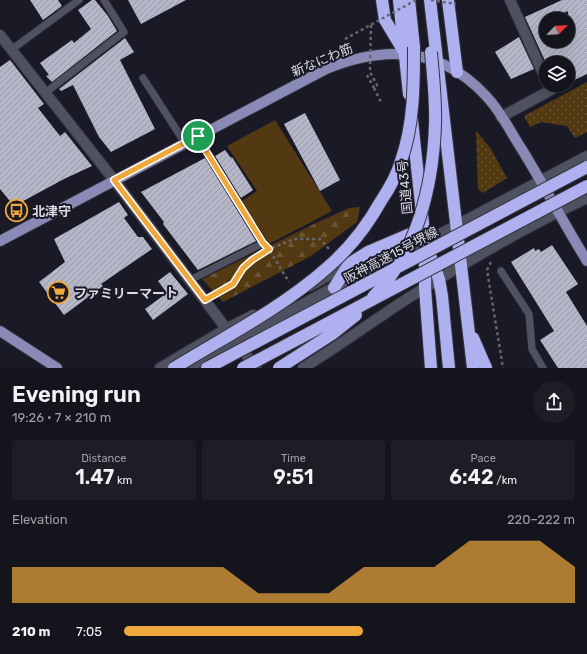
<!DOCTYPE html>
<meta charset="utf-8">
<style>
body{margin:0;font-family:Rubik,"Noto Sans JP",sans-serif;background:#1d1d26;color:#f1f3f6;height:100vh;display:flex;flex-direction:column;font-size:15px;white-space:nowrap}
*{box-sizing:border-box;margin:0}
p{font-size:13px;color:#9d9ea4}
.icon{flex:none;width:22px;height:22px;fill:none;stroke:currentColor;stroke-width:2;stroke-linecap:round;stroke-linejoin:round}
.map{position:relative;height:368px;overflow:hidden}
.sheet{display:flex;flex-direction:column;background:#14141d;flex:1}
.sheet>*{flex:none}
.needle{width:26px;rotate:66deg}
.fabs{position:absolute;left:539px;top:12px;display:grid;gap:8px}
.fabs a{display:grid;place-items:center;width:36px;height:36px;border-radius:50%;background:#14141d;box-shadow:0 4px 16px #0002,0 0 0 1px #33333b;font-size:20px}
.pin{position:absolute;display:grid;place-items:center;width:34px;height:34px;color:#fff;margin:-17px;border:2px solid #fff;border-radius:50%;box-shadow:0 1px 4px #0007}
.round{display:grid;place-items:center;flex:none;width:42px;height:42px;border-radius:21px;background:#1d1d26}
.summary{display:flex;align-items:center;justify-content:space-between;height:68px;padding:0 12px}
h1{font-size:22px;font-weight:600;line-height:30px}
.figures{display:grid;grid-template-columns:repeat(3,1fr);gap:6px;height:68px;padding:4px 12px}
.figures div{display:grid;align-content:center;border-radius:4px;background:#1d1d26;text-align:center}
.figures b{font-size:20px;font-weight:600}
.figures small{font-size:11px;font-weight:400}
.figures p{font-size:11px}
.chart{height:112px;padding:8px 12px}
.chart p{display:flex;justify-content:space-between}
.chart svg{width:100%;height:72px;margin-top:4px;fill:#eea83c;opacity:.7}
ul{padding:0 12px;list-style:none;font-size:13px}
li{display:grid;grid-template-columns:64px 48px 1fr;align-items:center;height:30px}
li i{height:10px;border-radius:5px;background:#eea83c}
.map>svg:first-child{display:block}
.grass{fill:url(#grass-dots)}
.forest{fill:url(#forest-firs)}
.park{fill:#533912}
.building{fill:url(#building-hatch);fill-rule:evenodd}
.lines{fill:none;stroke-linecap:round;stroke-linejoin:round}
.lane-casing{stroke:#35343e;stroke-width:8}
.street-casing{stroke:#35343e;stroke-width:12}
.secondary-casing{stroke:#35343e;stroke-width:12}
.primary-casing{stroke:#35343e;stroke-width:12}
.highway-casing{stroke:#35343e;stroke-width:14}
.path{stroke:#666672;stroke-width:2.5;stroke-dasharray:3 3;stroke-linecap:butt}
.lane{stroke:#505160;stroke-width:7}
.street{stroke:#505160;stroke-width:10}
.secondary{stroke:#505160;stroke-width:10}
.primary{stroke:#898ab6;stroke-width:10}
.highway{stroke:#afb0f0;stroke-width:12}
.highway-bridge-casing{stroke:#35343e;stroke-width:14;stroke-linecap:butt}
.path-bridge{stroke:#666672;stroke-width:2.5;stroke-dasharray:3 3;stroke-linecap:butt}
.highway-bridge{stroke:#afb0f0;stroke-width:12}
.route-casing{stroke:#fff;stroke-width:8}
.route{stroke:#eea83c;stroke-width:5}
.labels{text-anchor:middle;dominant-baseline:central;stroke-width:4;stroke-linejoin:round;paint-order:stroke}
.street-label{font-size:13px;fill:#dadbe4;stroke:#1a1a27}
.poi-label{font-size:13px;font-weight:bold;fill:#dadbe4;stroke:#1a1a27;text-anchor:start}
</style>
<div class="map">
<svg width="587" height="368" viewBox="0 0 587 368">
<defs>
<pattern id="grass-dots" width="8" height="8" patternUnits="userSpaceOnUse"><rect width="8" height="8" fill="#533912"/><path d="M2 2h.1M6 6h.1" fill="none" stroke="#6b5534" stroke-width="1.8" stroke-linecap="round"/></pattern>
<pattern id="forest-firs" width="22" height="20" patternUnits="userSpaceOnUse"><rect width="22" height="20" fill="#533912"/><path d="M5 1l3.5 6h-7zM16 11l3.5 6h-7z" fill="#6b5534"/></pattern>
<pattern id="building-hatch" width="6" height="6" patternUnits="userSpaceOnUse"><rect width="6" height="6" fill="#b5b7c8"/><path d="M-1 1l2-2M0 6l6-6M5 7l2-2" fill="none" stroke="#989aa7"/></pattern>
</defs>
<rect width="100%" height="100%" fill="#1a1a27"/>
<path class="grass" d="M587 82V132L575 138 567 126 541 122 530 127 524 116Z
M476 131 491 149 507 178 483 193 478 189Z"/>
<path class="forest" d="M360 207 357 222 311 256 223 302 202 279 314 224 349 208Z"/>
<path class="park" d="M275 120 332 211 269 244 242 201 257 191 227 146Z"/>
<path class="building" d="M30 0H58L62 6 43 20Z
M92 0H95L108 16 117 31 52 82 46 76 49 75 40 63 72 40 74 43 91 29 78 10Z
M128 0H186L141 24Z
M562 0H587V74L568 83V63H566L562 56 546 63 525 17ZM568 11V41H546V19H550Z
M519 37 534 69 511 79 495 52Z
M125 38 134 52 120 60 155 129 111 152 99 137 73 85 61 91 59 89Z
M10 60 44 104 38 108 60 136 65 132 92 166 64 179 14 206 0 189V67Z
M305 113 340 180 320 191 284 124Z
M225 150 231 158 232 157 253 190 241 198 215 156Z
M205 158 256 241 198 270 163 224 164 222 141 192Z
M119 202 128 215 124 218 138 237H143L152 249 101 284 103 286 64 315 39 282 65 262 54 239Z
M552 245 578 284 566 292 587 326V368H558L540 340 554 331 511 262 534 248 535 251 539 249 541 252Z
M170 272 188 294 153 320 145 309 167 293 158 281Z"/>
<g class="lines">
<defs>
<path id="lane" d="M11 50 79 0
M143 78 185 143
M45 93 124 32 104 0
M501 271 529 314 532 349 543 368
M190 280 263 243 206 151 198 136"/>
<path id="street" d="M510 0 546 80
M0 35 114 180 256 368
M501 117 551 90 548 85"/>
<path id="secondary" d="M310 286 349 264
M160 368 226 329 253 315
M188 368 235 341 353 277 425 242 587 156
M303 368C337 347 369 324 402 302 462 264 523 228 587 198"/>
<path id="primary" d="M0 241 326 69C385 45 442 47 487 97 501 112 510 131 521 148 544 185 564 224 587 261
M0 331 57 368"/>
<path id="highway" d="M382 0 385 20 403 50
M399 0 409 94
M409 0 414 47
M430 0 473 368
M448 0 457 72
M412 120 425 242 439 279 442 296 449 368
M425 263V288L431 368
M334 288 349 264 368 252 422 229
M473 338 486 368"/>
</defs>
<use href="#lane" class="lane-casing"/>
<use href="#street" class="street-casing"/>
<use href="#secondary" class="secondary-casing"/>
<use href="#primary" class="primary-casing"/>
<use href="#highway" class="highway-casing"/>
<path class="path" d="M367 75 374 88 375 86
M374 88 381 102
M272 248 294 239H320L329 249
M270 251 289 282
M491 262 487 270 503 368
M214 295 233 284 243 268 249 263"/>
<use href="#lane" class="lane"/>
<use href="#street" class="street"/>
<use href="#secondary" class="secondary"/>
<use href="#primary" class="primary"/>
<use href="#highway" class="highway"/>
<defs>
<path id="highway-bridge" d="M373 297C417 253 433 186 435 125 436 101 433 76 431 52
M174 368C226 336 282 308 328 267 350 248 367 226 381 201 389 189 397 175 401 161 414 124 414 85 414 47
M207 368 587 167
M243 368 587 186
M279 368 332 334 356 315"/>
</defs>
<use href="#highway-bridge" class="highway-bridge-casing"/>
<path class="path-bridge" d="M431 0 456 4
M371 25 370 72 377 85 375 86
M345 39 416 0"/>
<use href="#highway-bridge" class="highway-bridge"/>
</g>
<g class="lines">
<defs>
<path id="route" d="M198 136 206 151 263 243 269 249 252 260 243 268 233 284 205 300 114 180Z"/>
</defs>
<use href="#route" class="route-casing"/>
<use href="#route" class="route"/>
</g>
<defs>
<symbol id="bus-ring" viewBox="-11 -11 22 22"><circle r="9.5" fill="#1a1a27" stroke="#eea83c" stroke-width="1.5"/><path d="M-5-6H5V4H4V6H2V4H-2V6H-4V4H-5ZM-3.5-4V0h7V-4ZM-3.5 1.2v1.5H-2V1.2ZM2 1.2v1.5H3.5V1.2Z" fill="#eea83c"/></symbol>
<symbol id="supermarket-ring" viewBox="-11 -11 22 22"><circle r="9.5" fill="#1a1a27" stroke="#eea83c" stroke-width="1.5"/><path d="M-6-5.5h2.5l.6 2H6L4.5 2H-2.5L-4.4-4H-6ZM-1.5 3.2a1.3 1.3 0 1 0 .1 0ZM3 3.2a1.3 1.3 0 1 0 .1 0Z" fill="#eea83c"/></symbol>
</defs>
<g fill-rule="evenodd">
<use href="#bus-ring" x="4" y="198" width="25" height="25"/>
<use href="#supermarket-ring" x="46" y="280" width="25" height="25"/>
</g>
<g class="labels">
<g class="street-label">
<text transform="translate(322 60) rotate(-23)">新なにわ筋</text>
<text transform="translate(405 187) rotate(-96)">国道43号</text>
<text transform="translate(391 255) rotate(-28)">阪神高速15号堺線</text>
</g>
<g class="poi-label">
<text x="32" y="211">北津守</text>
<text x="74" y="293">ファミリーマート</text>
</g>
</g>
</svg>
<div class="fabs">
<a><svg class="needle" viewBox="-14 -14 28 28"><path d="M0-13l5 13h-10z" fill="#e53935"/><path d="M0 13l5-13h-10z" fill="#9d9ea4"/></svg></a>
<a><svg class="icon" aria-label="layers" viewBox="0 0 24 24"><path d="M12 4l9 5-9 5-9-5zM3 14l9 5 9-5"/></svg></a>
</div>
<div class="pin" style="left:198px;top:136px;background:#1e9e55"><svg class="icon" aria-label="arrive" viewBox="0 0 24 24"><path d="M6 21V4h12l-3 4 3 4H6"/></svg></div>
</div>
<section class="sheet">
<div class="summary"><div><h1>Evening run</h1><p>19:26 · 7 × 210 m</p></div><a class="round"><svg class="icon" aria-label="share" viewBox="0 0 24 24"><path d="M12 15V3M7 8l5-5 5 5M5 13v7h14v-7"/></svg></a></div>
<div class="figures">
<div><p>Distance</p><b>1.47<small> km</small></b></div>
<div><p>Time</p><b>9:51</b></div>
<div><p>Pace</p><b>6:42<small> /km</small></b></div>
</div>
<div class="chart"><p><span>Elevation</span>220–222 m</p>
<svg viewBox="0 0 160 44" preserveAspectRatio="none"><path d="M0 44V22L10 22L20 22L30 22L40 22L50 22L60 22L70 38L80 38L90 38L100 22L110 22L120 22L130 6L140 6L150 6L160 22V44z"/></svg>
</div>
<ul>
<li><b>210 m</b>7:05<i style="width:53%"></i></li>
</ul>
</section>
